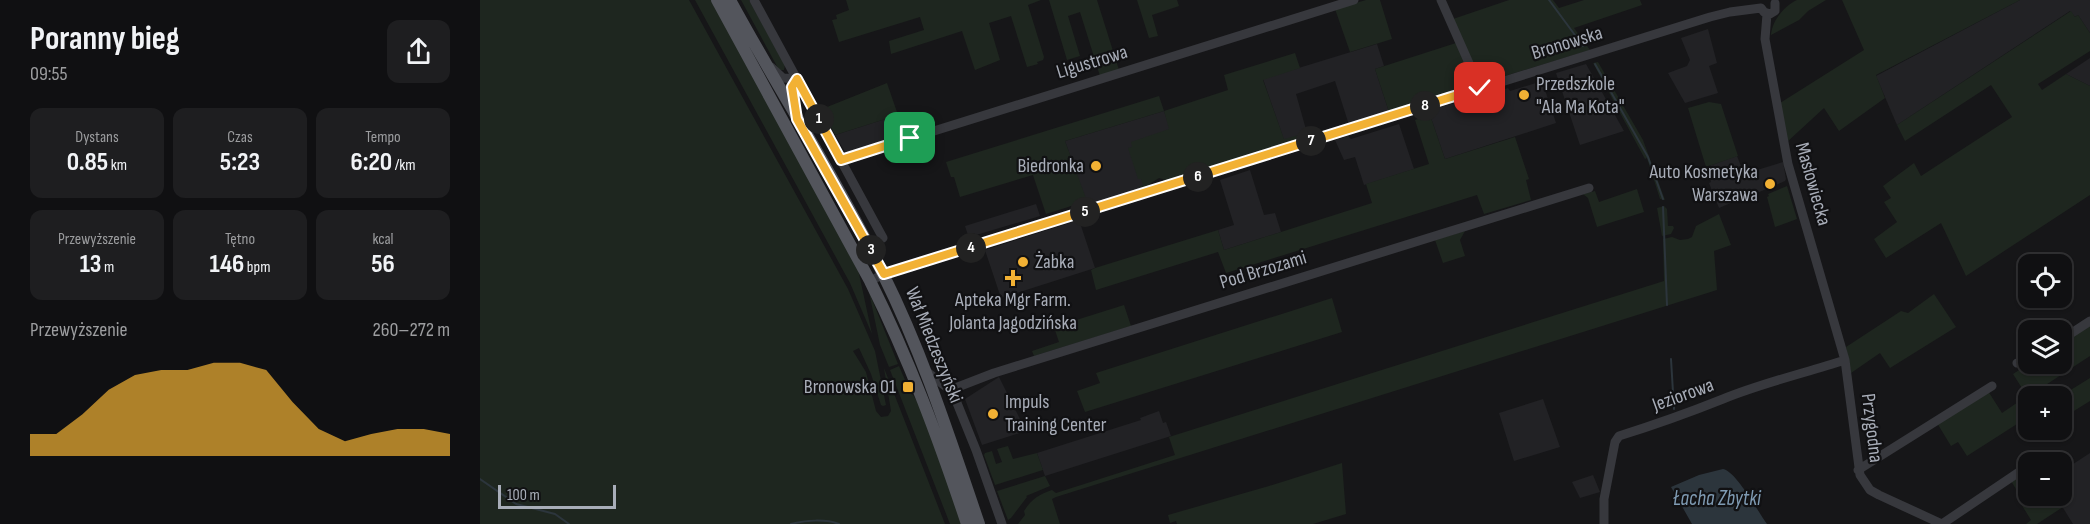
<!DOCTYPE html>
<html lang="pl">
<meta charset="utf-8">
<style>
body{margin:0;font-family:"Sofia Sans Condensed",sans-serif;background:#1e1e20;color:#f1f3f6;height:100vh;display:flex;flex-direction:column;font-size:22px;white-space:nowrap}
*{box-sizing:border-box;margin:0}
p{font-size:20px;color:#9c9d9f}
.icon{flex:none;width:33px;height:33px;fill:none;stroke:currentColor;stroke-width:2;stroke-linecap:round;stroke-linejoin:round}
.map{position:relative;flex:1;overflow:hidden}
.panel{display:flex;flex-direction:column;background:#101012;width:480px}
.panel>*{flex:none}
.buttons{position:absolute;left:1538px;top:254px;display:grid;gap:12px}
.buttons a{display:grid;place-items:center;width:54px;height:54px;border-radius:12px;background:#101012;box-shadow:0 2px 4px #0004,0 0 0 2px #303032;font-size:30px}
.scale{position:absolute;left:18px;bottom:15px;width:118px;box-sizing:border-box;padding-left:6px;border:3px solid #a8adb8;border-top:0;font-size:16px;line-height:21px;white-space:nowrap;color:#a8adb8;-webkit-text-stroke:4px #111113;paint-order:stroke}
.pin{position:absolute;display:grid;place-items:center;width:51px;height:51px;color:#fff;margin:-26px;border-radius:12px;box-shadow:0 3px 9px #0006}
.km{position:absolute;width:30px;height:30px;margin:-15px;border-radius:50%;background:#222;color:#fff;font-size:16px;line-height:30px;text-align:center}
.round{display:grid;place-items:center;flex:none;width:63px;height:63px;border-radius:12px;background:#1e1e20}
.head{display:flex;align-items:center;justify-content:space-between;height:102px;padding:0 30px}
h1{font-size:33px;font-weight:700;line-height:45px}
.stats{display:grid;grid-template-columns:repeat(3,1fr);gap:9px;height:102px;padding:6px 30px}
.stats div{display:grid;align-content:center;border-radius:12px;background:#1e1e20;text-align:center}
.stats b{font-size:26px;font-weight:700}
.stats small{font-size:16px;font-weight:400}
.stats p{font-size:16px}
.chart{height:168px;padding:12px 30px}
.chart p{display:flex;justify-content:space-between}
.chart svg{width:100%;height:108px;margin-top:6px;fill:#f2b134;opacity:.7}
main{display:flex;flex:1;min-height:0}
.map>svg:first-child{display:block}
.built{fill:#222225}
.green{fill:#1e261f}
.water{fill:#2c353c}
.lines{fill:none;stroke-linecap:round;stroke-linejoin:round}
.stream{stroke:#2c353c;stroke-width:2}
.minor{stroke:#37383d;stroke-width:9}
.major{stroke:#53555c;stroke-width:12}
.route-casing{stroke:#fff;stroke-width:12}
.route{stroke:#f2b134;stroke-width:8}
.poi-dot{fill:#f2b134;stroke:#111113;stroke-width:2}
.labels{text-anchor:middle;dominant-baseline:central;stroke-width:4.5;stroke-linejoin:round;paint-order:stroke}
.street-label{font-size:20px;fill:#a8adb8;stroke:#111113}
.poi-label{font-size:20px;fill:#a8adb8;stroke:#111113;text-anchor:start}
.water-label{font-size:21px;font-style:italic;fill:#7f9bb3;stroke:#111113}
</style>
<main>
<section class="panel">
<div class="head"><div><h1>Poranny bieg</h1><p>09:55</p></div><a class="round"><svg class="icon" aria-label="share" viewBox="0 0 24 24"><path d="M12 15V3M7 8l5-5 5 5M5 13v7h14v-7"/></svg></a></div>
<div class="stats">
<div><p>Dystans</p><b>0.85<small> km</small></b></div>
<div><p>Czas</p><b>5:23</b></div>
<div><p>Tempo</p><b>6:20<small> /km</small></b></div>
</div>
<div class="stats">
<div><p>Przewyższenie</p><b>13<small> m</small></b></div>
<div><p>Tętno</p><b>146<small> bpm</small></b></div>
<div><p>kcal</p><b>56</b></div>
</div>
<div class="chart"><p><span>Przewyższenie</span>260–272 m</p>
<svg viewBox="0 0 160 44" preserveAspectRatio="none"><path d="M0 44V35L10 35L20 27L30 17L40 11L50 9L60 9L70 6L80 6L90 9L100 22L110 33L120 38L130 35L140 33L150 33L160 35V44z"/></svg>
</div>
</section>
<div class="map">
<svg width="1610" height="524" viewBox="0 0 1610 524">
<rect width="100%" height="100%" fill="#161618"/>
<path class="built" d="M1540 0H1610V33L1598 15 1595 17 1590 11 1417 125 1396 76Z
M1228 29 1237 63 1229 66 1238 93 1205 103 1188 73 1207 66 1210 60 1201 38Z
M897 44 904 66 895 69 909 112 869 125 855 81 816 94 827 133 804 140 783 79Z
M1610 58V86L1586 74Z
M1106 64 1144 131 1100 145 1076 73Z
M1062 81 1076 123 965 159 950 115 957 111V108L990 99 995 108 999 107 1002 106V96L1028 88 1030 91Z
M684 111 690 129 665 188 608 206 585 141Z
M418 115 425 137 367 155 355 135Z
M919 124 934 169 884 185 875 157 864 160 855 140 868 136 871 139Z
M1257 156 1264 174 1303 162 1306 179 1305 181 1265 198 1260 196 1255 198 1253 202 1239 208 1229 183 1231 182 1226 167Z
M770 170 784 215 795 213 801 232 744 250 738 230 754 225 740 180Z
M556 204 560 216 496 235 494 233 488 235 485 226Z
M599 220 615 268 521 298 505 250Z
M519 377 546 431 502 445 485 399Z
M1063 399 1080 447 1034 461 1019 413Z
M679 411 683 423 686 422 691 436 565 476 557 453 661 420 660 418Z
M1610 453V524H1593L1575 495H1581V472Z
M1113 475 1120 492 1100 498 1092 482Z"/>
<path class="green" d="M0 0H209L368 289 395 351 406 405 403 406 401 405 391 374 379 348 373 351 386 372 396 411 401 417 408 416 411 411 404 368 465 524H0Z
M215 0H231L378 269 392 334 370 283Z
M261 0H269L305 65 304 70H299Z
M366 0H561L548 5 564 57 563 60 557 62 558 64 547 67 531 16 509 23 520 60 495 70 482 31 411 54 409 41 444 30 440 17 359 42 352 20 357 19 356 15 369 10Z
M569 0H617L639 70 620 76 600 12 588 16 600 56 587 60Z
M657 0H697L699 6 672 15 678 36 669 38Z
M886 0H900L912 39 870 52 855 9Z
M1029 0H1073L1079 8 1104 0H1160L1162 5 1094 28 1110 50 1002 83 973 19Z
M1317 0H1346L1328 11 1319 20 1291 35C1292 21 1304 6 1317 0Z
M1362 0H1540L1396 75 1405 98 1359 131 1344 108 1307 142 1300 103 1384 50Z
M1591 11 1595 17 1598 15 1610 33V51L1558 84 1562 90 1586 74 1610 86V195L1486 276 1461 223 1406 258 1394 239 1417 222 1404 202 1411 198 1403 186 1434 163 1441 176 1532 117 1511 85 1425 141 1417 125Z
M976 43 992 76 987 78 989 82 985 88 909 112 895 69Z
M815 53 820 68 783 80 804 139 827 133 828 137 689 181 679 178 671 183 668 187H657L663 185 661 179H658L648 148 652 147 651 142 689 129 684 111 585 141 607 201 566 214 553 175 480 197 474 177H471L466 162 679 96 684 111 748 90 744 75Z
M1118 62 1163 140 1185 200 1180 199 1167 158 1165 159 1113 63Z
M407 83 418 115 355 135 342 109Z
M1229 102 1241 104 1258 156 1226 167 1208 108Z
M949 115H950L965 159 1035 137 1049 179 1046 180 1051 200 1004 214 997 195 746 273 738 252 616 290 611 270 615 268 738 230 744 250 892 203 886 184 949 164 935 120Z
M1307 186 1317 219 1295 227 1287 197 1289 196 1288 194Z
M1157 189 1164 212 1117 227 1108 198 1103 194 1115 191 1119 202Z
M1184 206 1187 209 1188 226H1193L1194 228 1191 234 1182 236 1177 208Z
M1239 214 1251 245 1234 251 1237 290 576 497 572 499 580 524H538L545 515 544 511C552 499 558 495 572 490L576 493 695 455 689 437 1184 281 1183 239 1192 237 1200 240 1208 239 1212 237 1216 226Z
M985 231 980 240 985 256 963 263 955 240Z
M389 292 418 364 409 367 400 345Z
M1454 294 1476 327 1410 368 1400 353 1371 373 1366 347 1421 311 1428 313Z
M852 298 862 332 605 412 597 391 620 383 616 373Z
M644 305 651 326 554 356 552 351 579 342 574 327Z
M1610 325V356L1558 390 1561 396H1548V417L1487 456 1478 442 1471 446 1457 423 1508 391 1522 413 1547 396 1533 374 1550 363H1581V343Z
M419 366 431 394 433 395 442 410 482 524H470L410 370Z
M1610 378V401L1581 419V396Z
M528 446 533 459 557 453 563 470 515 485 504 455 505 453 512 451 516 464 522 462 517 449Z
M862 463 866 514 833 524H697L696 521 690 523 688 515 789 486Z
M1546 472 1548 473V495H1575L1583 507 1557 524H1546L1551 520 1538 499 1541 497 1531 481Z
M565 476 570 486 546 496 547 497 531 518 528 520 517 491Z"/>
<path class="water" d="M1243 469C1256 471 1278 512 1287 524H1212L1191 487 1219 475Z"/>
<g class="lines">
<path class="stream" d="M1069 0 1103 46
M1115 64 1168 157 1183 199
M1183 207 1187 305
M1191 359 1194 409
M0 479 36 504 75 514 89 524
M311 524C325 520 346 519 359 524"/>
<path class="minor" d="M274 0 403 238
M961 0 1000 88
M1287 14 1285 39 1308 164 1365 360 1380 475 1390 490 1399 495 1462 524
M291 67 303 78 317 79
M315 108 312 91 317 79
M361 160 874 0
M390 281 404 274 1230 17 1250 12 1281 8 1284 12 1290 14 1295 11V3
M1581 340 1610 321
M1537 363 1548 360
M446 371 470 390 475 398 496 450 522 524
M470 390 514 373 1109 188
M1378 470 1512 386
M1124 524V499L1135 442 1139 436C1174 425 1208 413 1243 399 1282 383 1325 373 1365 360
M1462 524 1548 466"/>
<path class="major" d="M237 0 390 281C430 361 459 440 487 524
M250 0C300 92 357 180 403 274 443 354 470 439 499 524"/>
</g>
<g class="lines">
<defs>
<path id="route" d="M430 138 361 160 317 79 312 87 317 119 404 274 1000 88"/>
</defs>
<use href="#route" class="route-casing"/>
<use href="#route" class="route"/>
</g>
<g class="poi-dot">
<circle cx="1044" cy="95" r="6"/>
<circle cx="616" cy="166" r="6"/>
<circle cx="1290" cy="184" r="6"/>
<circle cx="543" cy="262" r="6"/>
<path d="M530 269h6v6h6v6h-6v6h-6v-6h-6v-6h6z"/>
<rect x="422" y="381" width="12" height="12" rx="3"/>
<circle cx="513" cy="414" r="6"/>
</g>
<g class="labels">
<g class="street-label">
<text transform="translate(1087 43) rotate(-17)">Bronowska</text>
<text transform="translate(612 62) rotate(-17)">Ligustrowa</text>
<text transform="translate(1333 184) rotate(74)">Masłowiecka</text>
<text transform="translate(783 270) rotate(-17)">Pod Brzozami</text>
<text transform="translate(454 345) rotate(68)">Wał Miedzeszyński</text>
<text transform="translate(1203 395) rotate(-20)">Jeziorowa</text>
<text transform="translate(1392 428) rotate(83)">Przygodna</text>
</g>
<g class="poi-label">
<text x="1056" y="84">Przedszkole<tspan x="1056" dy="23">"Ala Ma Kota"</tspan></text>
<text x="604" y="166" text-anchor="end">Biedronka</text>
<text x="1278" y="172" text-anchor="end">Auto Kosmetyka<tspan x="1278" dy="23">Warszawa</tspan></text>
<text x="555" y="262">Żabka</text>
<text x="533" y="300" text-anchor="middle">Apteka Mgr Farm.<tspan x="533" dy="23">Jolanta Jagodzińska</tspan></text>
<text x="416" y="387" text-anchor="end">Bronowska 01</text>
<text x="525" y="402">Impuls<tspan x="525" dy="23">Training Center</tspan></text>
</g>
<g class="water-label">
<text x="1237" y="498">Łacha Zbytki</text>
</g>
</g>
</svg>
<div class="buttons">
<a><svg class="icon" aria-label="locate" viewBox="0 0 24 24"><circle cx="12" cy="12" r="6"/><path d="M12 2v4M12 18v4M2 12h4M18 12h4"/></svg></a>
<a><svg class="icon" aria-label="layers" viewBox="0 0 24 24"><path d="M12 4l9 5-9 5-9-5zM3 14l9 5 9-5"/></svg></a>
<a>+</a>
<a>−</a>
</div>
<div class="scale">100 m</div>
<div class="pin" style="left:430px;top:138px;background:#1e9e55"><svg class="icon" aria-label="arrive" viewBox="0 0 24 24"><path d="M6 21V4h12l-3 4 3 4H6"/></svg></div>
<div class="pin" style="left:1000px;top:88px;background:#d93025"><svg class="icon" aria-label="check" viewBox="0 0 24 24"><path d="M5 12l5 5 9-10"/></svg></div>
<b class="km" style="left:339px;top:119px">1</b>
<b class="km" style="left:391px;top:250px">3</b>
<b class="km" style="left:491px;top:248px">4</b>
<b class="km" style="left:605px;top:212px">5</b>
<b class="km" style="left:718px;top:177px">6</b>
<b class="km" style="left:831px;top:141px">7</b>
<b class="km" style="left:945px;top:106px">8</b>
</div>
</main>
